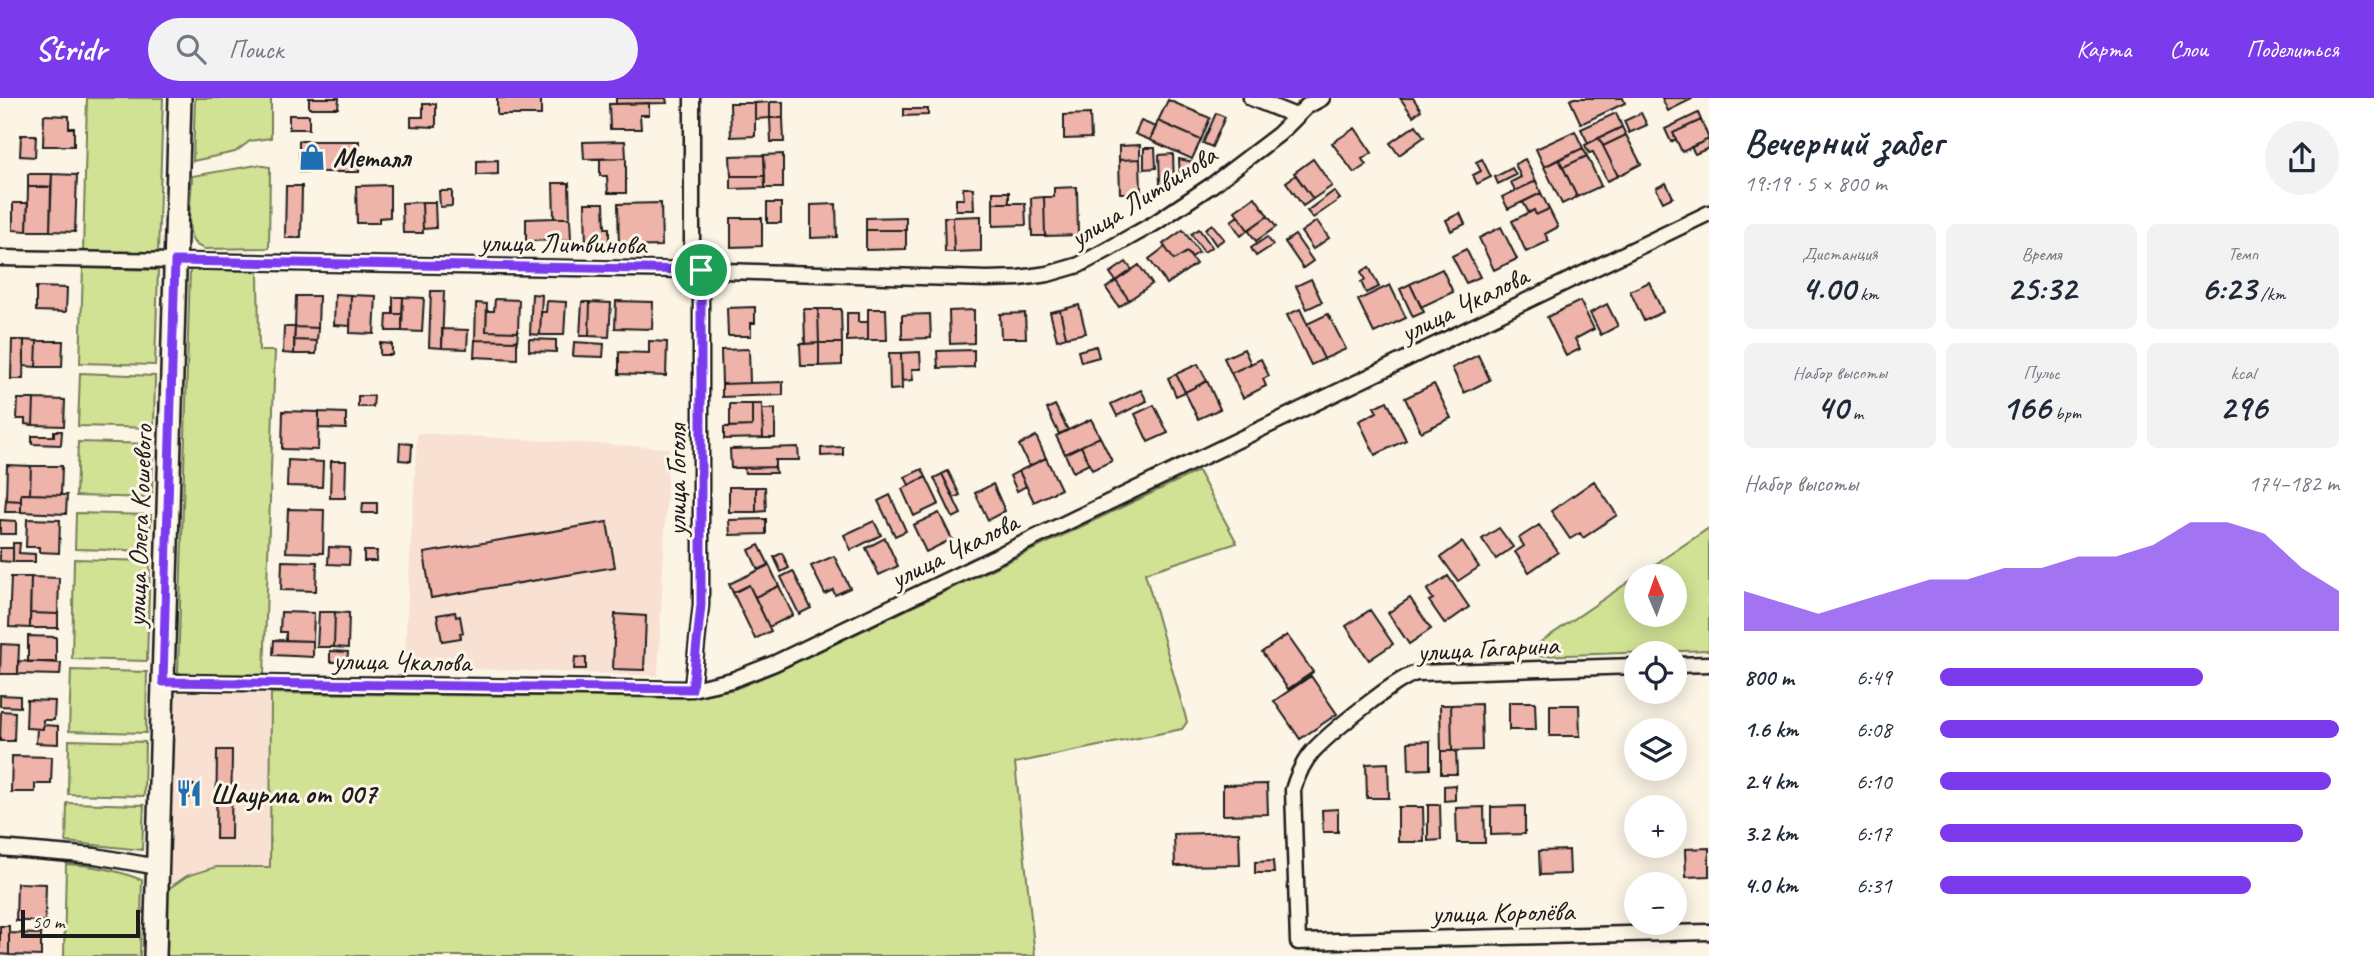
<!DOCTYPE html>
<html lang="ru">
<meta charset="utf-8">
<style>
body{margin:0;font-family:Caveat,sans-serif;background:#f2f2f3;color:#1f2937;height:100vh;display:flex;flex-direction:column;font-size:26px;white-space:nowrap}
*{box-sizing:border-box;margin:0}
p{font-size:23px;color:#747a83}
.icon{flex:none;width:38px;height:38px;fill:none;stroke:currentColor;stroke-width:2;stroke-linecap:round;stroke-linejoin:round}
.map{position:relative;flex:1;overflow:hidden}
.side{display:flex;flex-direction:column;background:#fff;width:665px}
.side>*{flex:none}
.needle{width:46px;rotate:358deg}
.buttons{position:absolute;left:1624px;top:466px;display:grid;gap:14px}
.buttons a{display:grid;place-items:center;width:63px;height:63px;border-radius:50%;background:#fff;box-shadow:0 4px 18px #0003;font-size:35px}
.scale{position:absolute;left:21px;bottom:18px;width:119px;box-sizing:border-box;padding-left:7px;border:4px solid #1c1c1c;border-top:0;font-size:19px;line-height:24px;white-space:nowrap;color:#1c1c1c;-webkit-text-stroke:5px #fcf5e5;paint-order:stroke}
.pin{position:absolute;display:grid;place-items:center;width:60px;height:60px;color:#fff;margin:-30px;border:4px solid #fff;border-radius:50%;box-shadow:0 2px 7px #0007}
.round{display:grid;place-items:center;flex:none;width:74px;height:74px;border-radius:37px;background:#f2f2f3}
.head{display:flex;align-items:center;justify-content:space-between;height:119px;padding:0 35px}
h1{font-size:38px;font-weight:700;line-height:52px}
.stats{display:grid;grid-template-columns:repeat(3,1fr);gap:10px;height:119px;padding:7px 35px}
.stats div{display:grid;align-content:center;border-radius:10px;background:#f2f2f3;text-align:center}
.stats b{font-size:35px;font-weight:700}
.stats small{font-size:19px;font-weight:400}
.stats p{font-size:19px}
.chart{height:196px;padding:14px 35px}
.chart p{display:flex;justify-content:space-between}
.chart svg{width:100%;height:126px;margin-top:7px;fill:#7c3aed;opacity:.7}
ul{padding:0 35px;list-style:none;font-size:23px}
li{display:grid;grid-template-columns:112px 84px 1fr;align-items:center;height:52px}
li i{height:18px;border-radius:9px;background:#7c3aed}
header{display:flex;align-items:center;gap:42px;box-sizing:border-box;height:98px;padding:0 35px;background:#7c3aed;color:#fff}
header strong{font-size:33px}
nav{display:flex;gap:38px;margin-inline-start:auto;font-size:24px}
.search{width:490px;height:63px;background:#f2f2f3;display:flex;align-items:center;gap:18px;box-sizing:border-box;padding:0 24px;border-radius:38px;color:#747a83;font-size:26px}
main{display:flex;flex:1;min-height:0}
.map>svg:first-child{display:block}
.built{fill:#f8e1d3}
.green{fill:#d1e295;stroke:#767f58;stroke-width:2}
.building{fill:#eeb3a9;stroke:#1c1c1c;stroke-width:2}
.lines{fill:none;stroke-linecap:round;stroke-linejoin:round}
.street-casing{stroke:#1c1c1c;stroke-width:19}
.secondary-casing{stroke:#1c1c1c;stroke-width:26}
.street{stroke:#fcf5e5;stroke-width:14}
.secondary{stroke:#fcf5e5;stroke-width:21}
.route-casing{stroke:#fff;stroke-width:14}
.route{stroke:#7c3aed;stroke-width:9}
.labels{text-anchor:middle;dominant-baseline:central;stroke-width:6;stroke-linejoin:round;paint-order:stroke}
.poi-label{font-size:28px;font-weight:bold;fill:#1c1c1c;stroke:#fcf5e5;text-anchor:start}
.street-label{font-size:28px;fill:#1c1c1c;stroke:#fcf5e5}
</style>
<header>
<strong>Stridr</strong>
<div class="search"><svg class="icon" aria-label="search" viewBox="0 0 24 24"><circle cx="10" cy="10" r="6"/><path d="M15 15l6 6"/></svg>Поиск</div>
<nav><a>Карта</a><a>Слои</a><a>Поделиться</a></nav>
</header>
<main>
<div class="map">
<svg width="1709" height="858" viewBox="0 0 1709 858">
<rect width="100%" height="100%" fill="#fcf5e5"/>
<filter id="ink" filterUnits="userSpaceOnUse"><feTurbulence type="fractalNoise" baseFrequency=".0143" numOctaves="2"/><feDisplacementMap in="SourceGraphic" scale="14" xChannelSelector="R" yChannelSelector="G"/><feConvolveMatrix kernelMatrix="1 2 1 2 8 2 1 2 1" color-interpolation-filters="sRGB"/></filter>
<g filter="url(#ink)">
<path class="built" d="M417 335 669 350 658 578 404 568Z
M170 594 271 595 270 770 216 769 165 793Z"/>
<path class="green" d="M87 0H163L158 156 83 154Z
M195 0H271V40L250 43 235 54 193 63Z
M257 67 270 69 269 150 205 151C200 149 194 147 192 141 186 128 192 94 192 78Z
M83 170 158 172 155 267 80 265Z
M190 171 258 173 259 253H275L264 578 182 577 178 574Z
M80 275 155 278 154 330 78 328Z
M78 344 153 346 152 400 76 398Z
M1198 373 1237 445 1145 475 1187 624 1182 631 1015 665 1035 858H162L165 793 187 778 216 769H270L271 595 685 600 735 591 774 575Z
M76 415 151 417 150 453 75 451Z
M1709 430V552L1539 558V545L1636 479V516H1675V478H1638Z
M74 461 150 463 147 563 72 561Z
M71 572 147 574 146 635 69 633Z
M69 642 145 644 144 698 68 696Z
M67 705 144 707 142 752 66 744Z
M66 766C92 767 117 772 142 782L140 858H64Z"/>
<path class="building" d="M309 0H339L338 10H309Z
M497 0H541V17H497Z
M616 0H666L667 5 616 6Z
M1400 0H1413L1421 12 1413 18Z
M1574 0H1623L1625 5 1581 26 1570 2Z
M1662 0H1692V1L1668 13Z
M1168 2 1210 20 1201 42 1158 23Z
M770 4V20L755 21V5Z
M770 4H783V20H770Z
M649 5V17H640L641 31H610L609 6Z
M730 5H755V38L731 39Z
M423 6H436V29L411 28V19H423Z
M904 11H928V17L904 18Z
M1216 15 1225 19 1212 49 1203 45Z
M1616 15 1622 29 1588 45 1581 31Z
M1641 15 1647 27 1629 35 1624 23Z
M1698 15 1701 22 1673 35 1676 41 1671 44 1665 31Z
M1090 16 1091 40 1064 41V17Z
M44 17 69 18V30H74V48H43Z
M289 17H309V31H289Z
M770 20H783L784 44H771Z
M1701 22 1709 41 1682 54 1673 35Z
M1141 23 1156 29 1150 42 1135 36Z
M1158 23 1201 42 1192 61 1150 42Z
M1416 27 1424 39 1399 57 1390 45Z
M1622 29 1626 37 1603 48 1599 40Z
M1355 30 1372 55 1362 61 1366 67 1354 75 1332 45Z
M1575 33 1583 50 1544 69 1536 51Z
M21 37H36L35 59 20 58Z
M1626 37 1641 66 1618 78 1603 48Z
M1599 40 1618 78 1607 83 1593 54 1589 55 1585 47Z
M1709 41V50L1695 56 1691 49Z
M299 43H359V74H299Z
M625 43 626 60 584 61 583 44Z
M1140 47V61L1119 62V48Z
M1144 50H1155L1156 70 1144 71Z
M1583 50 1587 58 1563 69 1559 61Z
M783 56V90H765L764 57Z
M1173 56 1174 86H1160L1159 57Z
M764 57 765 78H731L730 58Z
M1587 58 1601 88 1577 99 1563 69Z
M626 60V95H608L607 78H600V61Z
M1140 61 1141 95H1120L1119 62Z
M1179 61 1193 64 1200 71 1180 80Z
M1313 61 1332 88 1313 101 1294 75Z
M1482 61 1491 79 1477 86 1473 77 1481 73 1476 64Z
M1525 61 1536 83 1515 93 1511 84 1521 79 1515 66Z
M1559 61 1577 99 1562 106 1544 69Z
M498 62V76L477 77V63Z
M1512 70 1516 77 1498 86 1495 79Z
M28 76H52L51 89H28Z
M52 76 77 77 75 134 50 133Z
M1296 77 1313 101 1303 108 1286 84Z
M731 78H765V90L731 91Z
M1536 83 1541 95 1508 111 1502 99Z
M553 85H569L570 120H554Z
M1666 85 1673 99 1663 104 1656 90Z
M390 87V119L379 120V125H357L356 88Z
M286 88H302L301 140H285Z
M28 89H51L50 133H27Z
M1077 89 1078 137 1045 138 1044 99H1054V90Z
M963 90H973L974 112H956V101H964Z
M439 93H452V108L440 109Z
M1334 93 1340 101 1313 120 1307 113Z
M993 94H1009V105H993Z
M1541 95 1549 111 1536 117 1534 112 1529 115 1523 104Z
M1044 99 1045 138H1032L1031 100Z
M1255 99 1268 118 1248 132 1235 113Z
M422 104 423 135H403L402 105Z
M422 104H435L436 130 423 131Z
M13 105H28L27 133 13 132Z
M585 105H604L605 130H609V149H586Z
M661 105 662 148 619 149 618 106Z
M767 105H781V125H767Z
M993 105H1025L1026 127 993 128Z
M836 106 837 139 811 140V107Z
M1549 111 1558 129 1545 136 1549 143 1526 154 1512 123 1534 112 1536 117Z
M1460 115 1465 126 1451 133 1446 122Z
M981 118V153L954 154 953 119Z
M1238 118 1248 132 1241 138 1231 123Z
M1268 118 1276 129 1256 143 1248 132Z
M906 119V132H866V120Z
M944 119H953L954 154H945Z
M554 120H570L571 142 526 143V121Z
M731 120H762V148L731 149Z
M1317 123 1329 140 1313 151 1301 134Z
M1212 126 1224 141 1216 147 1205 131Z
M1501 129 1517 161 1494 172 1479 140Z
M1199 131 1212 149 1204 154 1191 136Z
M866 132H906V151L866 152Z
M1183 132 1199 154 1192 159 1187 154 1174 162 1163 146Z
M1295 137 1313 163 1303 170 1285 144Z
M1267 139 1273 147 1256 158 1251 150Z
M1165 149 1174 162 1187 154 1196 166 1167 186 1149 161Z
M1466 151 1480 179 1466 185 1452 158Z
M1126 164 1132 172 1116 183 1110 175Z
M1139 167 1152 186 1129 202 1116 183Z
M1369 169 1379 189 1366 195 1361 184 1365 182 1361 174Z
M1442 171 1453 194 1421 209 1410 186Z
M1311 181 1322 204 1307 211 1296 188Z
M1116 183 1129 202 1119 209 1106 190Z
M1649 184 1663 214 1644 223 1630 193Z
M1410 186 1424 214 1413 219 1400 191Z
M1390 187 1406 220 1374 235 1358 202Z
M36 189 67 190 66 214 36 213Z
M431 193H444L442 250 429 249Z
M335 196 351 197 350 228 334 227Z
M532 196 542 197 540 237 530 236Z
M351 197 376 198 374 236 350 235Z
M296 198H319L318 230 295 229Z
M393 199H403L402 216H393Z
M403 199 424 200 422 234 402 233Z
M495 201 519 202 518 234 486 233 487 213H494Z
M547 203 566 204 564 237H540L541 214H546Z
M616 203 653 204 652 231 615 230Z
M1580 203 1594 231 1575 241 1580 251 1566 258 1547 219Z
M582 204H590L589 238H580Z
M590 204 611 205 609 239 589 238Z
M476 205 487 206 486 233 518 234 517 243 475 242Z
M1607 206 1618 228 1601 237 1590 215Z
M1079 207 1086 235 1066 239 1060 212Z
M755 209V225H751V238H728L727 210Z
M804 211H818L819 245 805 246Z
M818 211H841L842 245H819Z
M868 211H886L887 242H868Z
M1300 211 1324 261 1311 267 1287 217Z
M974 212V245L950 246 949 213Z
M1060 212 1066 239 1057 242 1050 214Z
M847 215H858V224H868V242L847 243Z
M1025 215 1026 240H1001L1000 216Z
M387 216H402V233H386Z
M930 216 931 240 902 241V217Z
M1328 216 1346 251 1324 261 1307 226Z
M284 229H295L294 256 283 255Z
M295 229 318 230 317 243 294 242Z
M442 231 468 232 467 251 442 250Z
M529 241 556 242V254L529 253Z
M12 242H24L23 281H11Z
M24 242 37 243 36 269 24 268Z
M294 242 317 243 316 256H294Z
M475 242 517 243V261L474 259Z
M37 243H63L62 269H36Z
M649 243 667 244 666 278 619 276V254L649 255Z
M574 244 604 246 603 259 573 258Z
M380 245 392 246V257H380Z
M819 245H842V267L819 268Z
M819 245V268H801L800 246Z
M1096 248 1099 259 1081 264 1078 253Z
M749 251 750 285 722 286 721 252Z
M1244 251 1251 266 1231 275 1224 260Z
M974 252V269L938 270 937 253Z
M920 254 921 271H912L913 282 902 283 901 255Z
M889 255H901L902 291 890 292Z
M1478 257 1490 282 1464 295 1452 270Z
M1261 261 1269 278 1263 281 1266 288 1243 300 1231 275Z
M1198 266 1207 283 1185 294 1176 276Z
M1176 276 1185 294 1176 298 1168 280Z
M1207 283 1220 311 1198 321 1185 294Z
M783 284V297L722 299V286Z
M1434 286 1451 320 1421 334 1405 300Z
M1141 292 1147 303 1117 318 1111 306Z
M358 298H374L373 309H358Z
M18 301H34L33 327 25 326V321H17Z
M34 301 65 302 64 328 33 327Z
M1387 303 1406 342 1375 357 1359 323 1377 314 1374 309Z
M730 306H752V328L730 329Z
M752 306H762L763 340 724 341V329L752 328Z
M1055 307 1068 332 1059 336 1047 311Z
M1154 307 1168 335 1148 344 1135 316Z
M762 311H775V340H763Z
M283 313 319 314 318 352 282 351Z
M319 314 346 315V331L319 330Z
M1091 321 1100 339 1065 356 1056 338Z
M54 333H62L61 347 32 346V338H54Z
M1036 338 1046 360 1029 368 1019 347Z
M1100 339 1112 363 1092 372 1081 348Z
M400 345 412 346 411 363 399 362Z
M1081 348 1089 366 1073 374 1065 356Z
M798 349 799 362H775V369L731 370 730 351Z
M843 349V357L821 358V350Z
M1046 360 1061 391 1034 404 1019 373Z
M288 362 323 364 322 389 287 388Z
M331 363H346L345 400H330Z
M7 367 31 368 30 396H21V403L6 402Z
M31 368H62L61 397 30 396Z
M775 369 776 375H745L744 370Z
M922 371 926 379 909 387 905 379Z
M948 373 960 397 954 400 942 376Z
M1019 373 1026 388 1017 393 1010 378Z
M942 376 961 416 953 420 934 380Z
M926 379 939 406 914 418 902 391Z
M1594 383 1617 417 1583 440 1580 435 1570 441 1551 413Z
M993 386 1005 413 988 422 975 395Z
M729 389H756V414H729Z
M756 389H765L766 413 756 414Z
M21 396 67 397 66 416 21 414Z
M890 397 906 433 895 438 878 403Z
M6 402 21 403V414H5Z
M363 405H377V415H362Z
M288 411 324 412 323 455 286 454Z
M939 415 952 441 926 454 913 427Z
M27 421 60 422 59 455 39 454V449H26Z
M766 421V436L730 437 729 422Z
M0 422 16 423V436H0Z
M874 423 881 437 851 452 844 437Z
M607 424 615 469 431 500 424 455Z
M1539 427 1558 454 1529 474 1515 454 1524 448 1519 440Z
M1499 430 1513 449 1496 461 1482 441Z
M885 440 898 468 879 477 866 450Z
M1462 444 1479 469 1458 483 1441 459Z
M13 445H20L19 455 35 456V464H13Z
M759 447 769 467 758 472 749 452Z
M329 449 350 450 349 467 328 466Z
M0 450H13V464L0 463Z
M364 453H377L376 463H364Z
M782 455 789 470 781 474 774 459Z
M834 458 850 490 835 497 833 492 825 496 811 468Z
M282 463 317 464 316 493 281 492Z
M769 467 779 488 755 499 749 487 733 495 729 486Z
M793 473 811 510 799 516 781 479Z
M1448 478 1469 509 1445 526 1429 503 1433 501 1427 492Z
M11 479H31L30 530 9 529Z
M31 479 59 480 58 516 30 515Z
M749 487 771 533 755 541 733 495Z
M779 488 793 517 769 529 755 499Z
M1410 500 1431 531 1409 546 1388 515Z
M1370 512 1393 546 1369 562 1346 528Z
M281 514 314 515 313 543 286 542V534H280Z
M319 514H335L334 549H317Z
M335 514 349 515 348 550 334 549Z
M455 514 456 519 460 518 463 535H460L461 540 442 543 437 517Z
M30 515 58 516V530H30Z
M615 516 646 518 644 572 613 571Z
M1287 537 1313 574 1288 591 1262 554Z
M28 538 56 539V564H28Z
M274 542 313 543V559L273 557Z
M1 546 19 547 18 576H0Z
M330 553 348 554 347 564H330Z
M575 559 586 560V571H574Z
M18 563 61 565 60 577 18 576Z
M1311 578 1337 616 1300 641 1274 603Z
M0 597 20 598V609L0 608Z
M27 602 55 603 54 622H43V631L26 630Z
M1509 604H1535L1536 632H1509Z
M1481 606 1482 652 1452 653 1451 607Z
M1440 607H1451L1452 653H1441Z
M1550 607H1579L1580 638H1550Z
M1 613 15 614 14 643H0Z
M43 627 58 628V646L36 645 37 631H43Z
M1430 643V671L1409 672 1408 644Z
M217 652H232L231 741H216Z
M1441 653H1456L1457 676H1441Z
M12 658 52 659 51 686H35V694H11Z
M1388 665 1389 700H1367L1366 666Z
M1267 686 1268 716 1223 717V687Z
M183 687H194V700H182Z
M1455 687V702L1444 703V688Z
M1428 707H1440L1441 742 1428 743Z
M1525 708V736L1491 737V709Z
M1398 709H1423L1424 744H1398Z
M1484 709 1485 745H1457L1456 710Z
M1338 711V734H1323L1322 712Z
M1239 734 1240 767 1175 768 1174 736Z
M1709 750V778L1686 779 1685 751Z
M1569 752 1570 776 1540 777 1539 753Z
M1273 763 1274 775H1255V764Z
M17 785 46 786 45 823H16Z
M0 828H9V857L0 856Z
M9 835 41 836V858L9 857Z"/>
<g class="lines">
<defs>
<path id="street" d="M1251 0 1296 18
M0 160 692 172 987 181 1019 180 1048 176 1079 167 1107 152 1155 125 1212 87 1279 36 1307 8 1322 0
M692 172V0
M1675 567 1709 566
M1636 568 1417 575C1397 579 1329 636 1313 653 1303 664 1297 678 1293 692L1298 844 1709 834
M163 584 692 591 732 582 775 565 1709 115
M692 591 701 507V172
M0 750 95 758 158 769"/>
<path id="secondary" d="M155 858 180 0"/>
</defs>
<use href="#street" class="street-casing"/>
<use href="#secondary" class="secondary-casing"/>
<use href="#street" class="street"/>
<use href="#secondary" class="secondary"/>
</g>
</g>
<g class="lines" filter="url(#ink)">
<defs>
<path id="route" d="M175 163 701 172V507L692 591 163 584Z"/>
</defs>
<use href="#route" class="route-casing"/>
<use href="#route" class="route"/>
</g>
<defs>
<symbol id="shop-bare" viewBox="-9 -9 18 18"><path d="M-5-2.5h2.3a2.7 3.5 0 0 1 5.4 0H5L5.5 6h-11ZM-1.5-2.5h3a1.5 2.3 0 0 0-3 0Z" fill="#1f6fb2" stroke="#fcf5e5" stroke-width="2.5" paint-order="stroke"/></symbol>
<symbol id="restaurant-bare" viewBox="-9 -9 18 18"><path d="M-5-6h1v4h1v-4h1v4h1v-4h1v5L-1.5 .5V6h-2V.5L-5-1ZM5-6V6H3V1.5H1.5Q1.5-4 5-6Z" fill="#1f6fb2" stroke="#fcf5e5" stroke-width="2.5" paint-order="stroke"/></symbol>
</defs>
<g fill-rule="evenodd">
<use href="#shop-bare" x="293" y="40" width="38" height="38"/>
<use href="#restaurant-bare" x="170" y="676" width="38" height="38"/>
</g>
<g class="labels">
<g class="poi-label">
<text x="333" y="59">Металл</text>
<text x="210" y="695">Шаурма от 007</text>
</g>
<g class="street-label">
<text transform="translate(1143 98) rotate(-32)">улица Литвинова</text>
<text transform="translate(563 145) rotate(1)">улица Литвинова</text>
<text transform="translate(1464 206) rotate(-26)">улица Чкалова</text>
<text transform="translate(676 382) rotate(-90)">улица Гоголя</text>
<text transform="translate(139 428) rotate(-88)">улица Олега Кошевого</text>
<text transform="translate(954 452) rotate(-26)">улица Чкалова</text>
<text transform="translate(1488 550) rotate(-3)">улица Гагарина</text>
<text transform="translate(402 563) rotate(1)">улица Чкалова</text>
<text transform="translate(1503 814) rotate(-1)">улица Королёва</text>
</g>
</g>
</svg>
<div class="buttons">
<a><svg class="needle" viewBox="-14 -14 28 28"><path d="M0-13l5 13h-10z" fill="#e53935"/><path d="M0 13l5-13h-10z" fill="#747a83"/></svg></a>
<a><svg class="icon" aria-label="locate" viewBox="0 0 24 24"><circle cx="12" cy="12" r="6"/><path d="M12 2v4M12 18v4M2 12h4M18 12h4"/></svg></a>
<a><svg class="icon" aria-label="layers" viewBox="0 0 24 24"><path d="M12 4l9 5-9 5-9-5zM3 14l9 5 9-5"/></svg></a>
<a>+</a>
<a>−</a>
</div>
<div class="scale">50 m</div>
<div class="pin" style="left:701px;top:172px;background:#1e9e55"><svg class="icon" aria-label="arrive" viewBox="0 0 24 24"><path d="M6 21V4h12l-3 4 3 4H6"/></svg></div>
</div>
<section class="side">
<div class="head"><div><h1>Вечерний забег</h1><p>19:19 · 5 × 800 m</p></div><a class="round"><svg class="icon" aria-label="share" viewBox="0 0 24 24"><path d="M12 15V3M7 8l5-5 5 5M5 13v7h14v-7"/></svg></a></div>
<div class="stats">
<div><p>Дистанция</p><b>4.00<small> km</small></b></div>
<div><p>Время</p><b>25:32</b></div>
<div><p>Темп</p><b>6:23<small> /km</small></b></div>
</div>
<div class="stats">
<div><p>Набор высоты</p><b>40<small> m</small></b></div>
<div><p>Пульс</p><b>166<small> bpm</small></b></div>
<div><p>kcal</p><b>296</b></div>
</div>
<div class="chart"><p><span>Набор высоты</span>174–182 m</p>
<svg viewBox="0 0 160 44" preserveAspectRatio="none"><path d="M0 44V30L10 34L20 38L30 34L40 30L50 26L60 26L70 22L80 22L90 18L100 18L110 14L120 6L130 6L140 10L150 22L160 30V44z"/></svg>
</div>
<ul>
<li><b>800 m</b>6:49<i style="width:66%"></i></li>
<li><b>1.6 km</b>6:08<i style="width:100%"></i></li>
<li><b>2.4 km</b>6:10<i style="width:98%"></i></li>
<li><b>3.2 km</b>6:17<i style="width:91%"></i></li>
<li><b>4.0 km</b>6:31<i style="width:78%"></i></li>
</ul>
</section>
</main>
